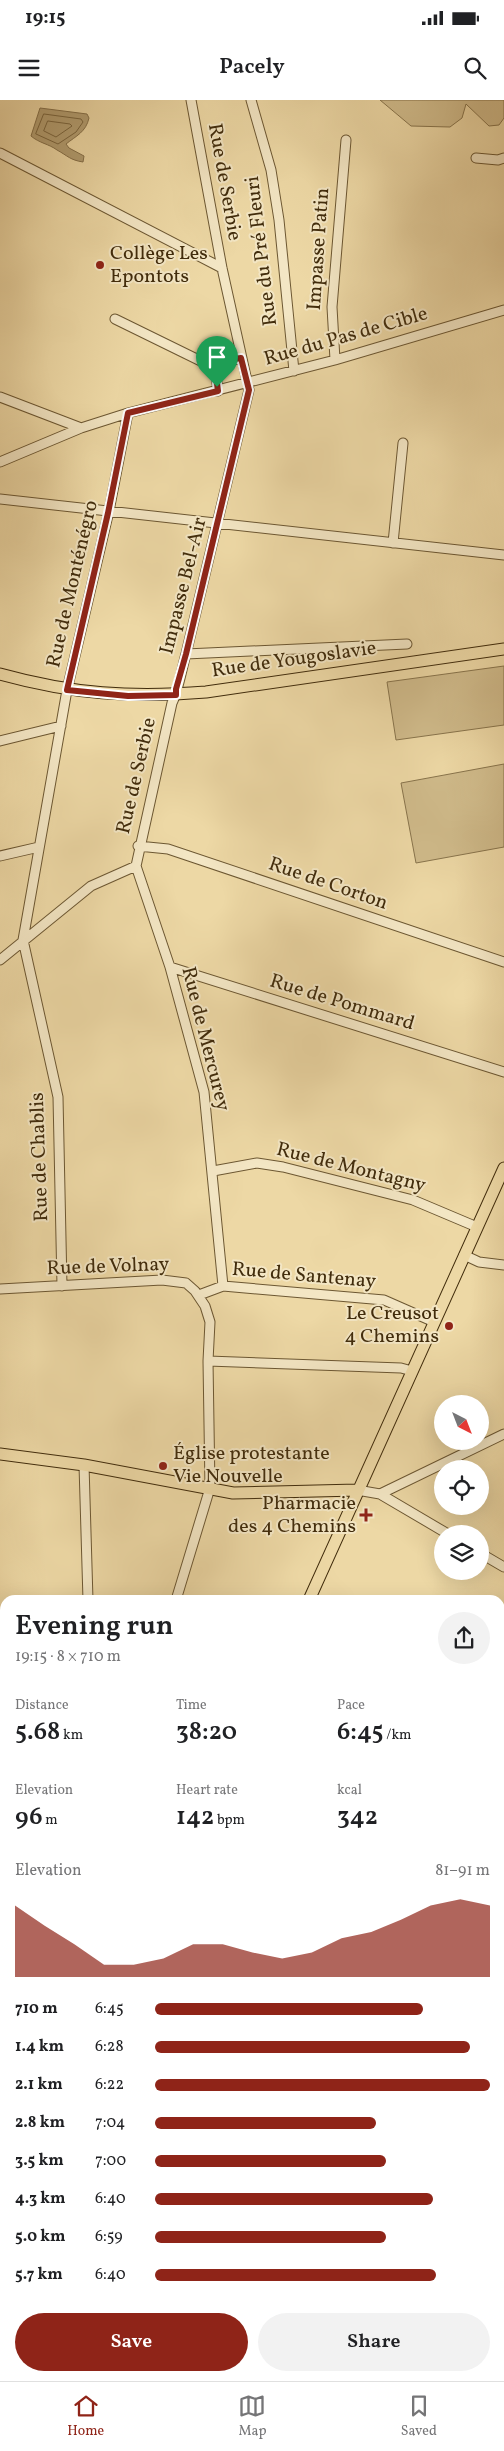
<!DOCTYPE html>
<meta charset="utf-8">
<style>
body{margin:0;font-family:Vollkorn,serif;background:#f2f2f2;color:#202124;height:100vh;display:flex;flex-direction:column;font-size:19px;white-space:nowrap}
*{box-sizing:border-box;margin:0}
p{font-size:16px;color:#757577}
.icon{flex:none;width:28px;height:28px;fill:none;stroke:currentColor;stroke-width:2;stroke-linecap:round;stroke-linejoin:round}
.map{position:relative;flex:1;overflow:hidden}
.panel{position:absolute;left:0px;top:1495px;width:505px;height:786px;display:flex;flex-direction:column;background:#fff;border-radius:15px 15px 0 0;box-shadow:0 5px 20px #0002}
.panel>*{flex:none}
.needle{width:32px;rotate:138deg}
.tools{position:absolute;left:434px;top:1295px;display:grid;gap:10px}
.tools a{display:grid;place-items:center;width:55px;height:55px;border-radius:50%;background:#fff;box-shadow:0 5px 20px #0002;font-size:25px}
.pin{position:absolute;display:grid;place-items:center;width:42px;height:42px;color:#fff;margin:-51px -21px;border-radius:50% 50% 50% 0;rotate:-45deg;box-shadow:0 0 5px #0007}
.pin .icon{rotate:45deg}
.round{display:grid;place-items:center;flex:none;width:52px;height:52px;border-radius:26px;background:#f2f2f2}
.summary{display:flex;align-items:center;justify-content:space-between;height:85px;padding:0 15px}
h1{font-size:28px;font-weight:600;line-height:38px}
.figures{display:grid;grid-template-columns:repeat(3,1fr);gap:8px;height:85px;padding:5px 15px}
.figures div{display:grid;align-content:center}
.figures b{font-size:25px;font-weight:600}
.figures small{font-size:14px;font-weight:400}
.figures p{font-size:14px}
.chart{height:140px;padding:10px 15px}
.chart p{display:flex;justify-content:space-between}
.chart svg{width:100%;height:90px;margin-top:5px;fill:#8f2418;opacity:.7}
.primary-button{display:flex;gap:10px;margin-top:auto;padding:10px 15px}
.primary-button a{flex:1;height:58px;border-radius:30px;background:#8f2418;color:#fff;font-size:20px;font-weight:600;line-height:58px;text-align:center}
.primary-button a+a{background:#f2f2f2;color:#202124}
ul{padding:0 15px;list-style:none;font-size:16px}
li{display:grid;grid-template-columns:80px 60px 1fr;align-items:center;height:38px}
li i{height:12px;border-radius:6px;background:#8f2418}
.status{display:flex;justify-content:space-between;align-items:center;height:35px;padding:0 25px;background:#fff;direction:ltr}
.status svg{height:14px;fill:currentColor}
header{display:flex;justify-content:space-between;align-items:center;height:65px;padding:0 15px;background:#fff;font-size:22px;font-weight:600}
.menu{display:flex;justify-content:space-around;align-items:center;height:70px;border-top:1px solid #e0e0e0;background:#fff;font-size:14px;color:#757577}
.menu a{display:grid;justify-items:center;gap:2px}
.menu .selected{color:#8f2418}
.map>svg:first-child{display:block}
.green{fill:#d0bb8b;stroke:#88744c}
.water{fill:#b39e71;stroke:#857049}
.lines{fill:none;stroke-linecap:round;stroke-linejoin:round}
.shore{stroke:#7a653e;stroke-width:1}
.minor-casing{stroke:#6c5732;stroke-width:11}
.major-casing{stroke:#412c0c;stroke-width:13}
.minor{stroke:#f3e6c4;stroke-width:9}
.major{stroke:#edd8a5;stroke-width:11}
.route-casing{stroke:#fff;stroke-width:10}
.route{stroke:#8f2418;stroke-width:6}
.poi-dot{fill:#8f2418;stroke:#f3e6c4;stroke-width:2}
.labels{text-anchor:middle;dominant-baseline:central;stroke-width:4;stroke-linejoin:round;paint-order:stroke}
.street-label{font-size:20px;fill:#412c0c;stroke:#f3e6c4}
.poi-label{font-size:20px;fill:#412c0c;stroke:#f3e6c4;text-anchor:start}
</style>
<div class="status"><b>19:15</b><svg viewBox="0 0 49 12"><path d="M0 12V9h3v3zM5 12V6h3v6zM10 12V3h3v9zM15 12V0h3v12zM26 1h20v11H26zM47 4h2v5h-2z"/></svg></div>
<header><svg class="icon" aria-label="menu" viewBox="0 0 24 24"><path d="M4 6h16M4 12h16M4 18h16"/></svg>Pacely<svg class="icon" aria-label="search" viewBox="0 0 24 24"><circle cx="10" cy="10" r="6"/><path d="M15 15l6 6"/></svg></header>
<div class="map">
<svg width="504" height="2281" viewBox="0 0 504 2281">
<rect width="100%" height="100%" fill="#edd8a5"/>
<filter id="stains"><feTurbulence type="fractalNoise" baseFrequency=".004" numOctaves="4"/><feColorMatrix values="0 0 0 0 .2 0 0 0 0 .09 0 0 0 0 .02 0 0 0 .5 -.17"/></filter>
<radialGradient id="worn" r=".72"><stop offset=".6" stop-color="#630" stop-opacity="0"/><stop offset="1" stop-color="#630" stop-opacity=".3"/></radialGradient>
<path class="green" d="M380 0H504V18L499 25 489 26 466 4 462 18 450 27 411 26Z
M504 566V625L396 640 387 582Z
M504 664V747L416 763 401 683Z"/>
<path class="water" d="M40 8 87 14 89 18C86 32 76 36 66 44L69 48 84 56 83 62C70 60 68 56 57 50 49 44 39 43 31 36Z
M500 2271 504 2272V2281H164L167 2276H229L236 2278 500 2276Z"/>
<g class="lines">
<path class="shore" d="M44 14 81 19 83 22 76 32 58 44 36 34Z
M48 21 70 24 72 26 56 37 44 31Z"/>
<defs>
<path id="minor" d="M191 0 222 168 249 290 186 554C182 568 178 592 172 603L136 766 170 867 204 992 223 1186
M251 0 271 70 279 120 294 271
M0 53 222 168
M476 58 498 60 504 58
M115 219 215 268
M335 260 332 207 346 40
M215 268 227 260 241 259
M215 268 218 291
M0 297 81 328
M0 362 81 328 128 313 335 260 504 210
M0 399 504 455
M393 443 403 343
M186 554 407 544
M0 641 61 626
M138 746 168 749 504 862
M0 756 39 747
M0 860 91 786 136 766
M170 867 504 972
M213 1071 257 1063 283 1067 413 1100 477 1127
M464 1155 479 1162 504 1165
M62 1186 58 997 23 840 67 590 109 411 128 313
M0 1189 162 1180 186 1183 195 1191 205 1206 210 1222 208 1261 210 1388 176 1500
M199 1195 223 1186 384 1200 434 1222
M208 1261 401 1268 412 1271
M84 1365 88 1500
M357 1390 380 1394 448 1434
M380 1394 504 1334
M480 1453 504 1467
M500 1607 504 1598
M500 1615 504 1617
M0 1710 5 1712
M500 1828 504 1826
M0 1926 5 1915
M500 1944 504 1928
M0 2164 5 2167
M500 2264 504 2265"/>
<path id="major" d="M0 574C72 594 132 598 206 592L504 549
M0 1354 84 1365 233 1393 357 1390
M309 1500 504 1068
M0 2195 5 2183"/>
</defs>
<use href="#minor" class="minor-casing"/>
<use href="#major" class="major-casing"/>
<use href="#minor" class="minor"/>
<use href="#major" class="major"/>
</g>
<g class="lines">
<defs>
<path id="route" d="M241 258 249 290 186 554 176 589V595L128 596 67 590 108 413 128 313 218 291 215 268 227 260Z"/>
</defs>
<use href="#route" class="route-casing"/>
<use href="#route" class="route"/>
</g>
<g class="poi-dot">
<circle cx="100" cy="165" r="5"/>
<circle cx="449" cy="1226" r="5"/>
<circle cx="163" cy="1366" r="5"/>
<path d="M363.5 1407.5h5v5h5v5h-5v5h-5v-5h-5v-5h5z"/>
</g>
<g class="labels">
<g class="street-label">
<text transform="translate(224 82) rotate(80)">Rue de Serbie</text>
<text transform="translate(319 149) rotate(-86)">Impasse Patin</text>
<text transform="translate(262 151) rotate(-97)">Rue du Pré Fleuri</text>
<text transform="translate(346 237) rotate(-16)">Rue du Pas de Cible</text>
<text transform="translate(73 484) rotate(-77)">Rue de Monténégro</text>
<text transform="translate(184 486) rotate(-76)">Impasse Bel-Air</text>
<text transform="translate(294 560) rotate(-8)">Rue de Yougoslavie</text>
<text transform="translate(137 676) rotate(-77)">Rue de Serbie</text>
<text transform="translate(328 784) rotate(19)">Rue de Corton</text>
<text transform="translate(342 903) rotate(17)">Rue de Pommard</text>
<text transform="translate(205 939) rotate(76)">Rue de Mercurey</text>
<text transform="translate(40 1057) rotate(-92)">Rue de Chablis</text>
<text transform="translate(351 1068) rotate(14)">Rue de Montagny</text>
<text transform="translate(108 1167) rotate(-2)">Rue de Volnay</text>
<text transform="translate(304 1176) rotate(5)">Rue de Santenay</text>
</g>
<g class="poi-label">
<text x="110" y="154">Collège Les<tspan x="110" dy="23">Epontots</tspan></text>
<text x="439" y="1214" text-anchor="end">Le Creusot<tspan x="439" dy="23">4 Chemins</tspan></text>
<text x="173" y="1354">Église protestante<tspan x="173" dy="23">Vie Nouvelle</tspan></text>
<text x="356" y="1404" text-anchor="end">Pharmacie<tspan x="356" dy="23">des 4 Chemins</tspan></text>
</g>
</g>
<rect width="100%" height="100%" filter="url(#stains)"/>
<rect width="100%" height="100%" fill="url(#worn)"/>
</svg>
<div class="tools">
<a><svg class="needle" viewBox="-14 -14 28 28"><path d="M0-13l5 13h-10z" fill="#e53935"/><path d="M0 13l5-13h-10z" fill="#757577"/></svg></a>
<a><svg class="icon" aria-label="locate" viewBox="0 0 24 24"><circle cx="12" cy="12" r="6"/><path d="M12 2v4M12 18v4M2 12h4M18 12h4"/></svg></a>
<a><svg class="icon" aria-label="layers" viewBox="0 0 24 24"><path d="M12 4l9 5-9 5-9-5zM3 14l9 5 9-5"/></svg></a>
</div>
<div class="pin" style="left:217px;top:287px;background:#1e9e55"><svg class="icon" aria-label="arrive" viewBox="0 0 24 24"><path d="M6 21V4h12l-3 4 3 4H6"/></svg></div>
<section class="panel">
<div class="summary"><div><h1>Evening run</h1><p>19:15 · 8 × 710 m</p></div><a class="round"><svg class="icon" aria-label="share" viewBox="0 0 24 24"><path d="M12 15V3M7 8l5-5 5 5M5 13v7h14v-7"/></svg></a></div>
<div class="figures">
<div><p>Distance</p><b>5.68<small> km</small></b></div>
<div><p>Time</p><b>38:20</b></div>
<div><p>Pace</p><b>6:45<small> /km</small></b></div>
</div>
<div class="figures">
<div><p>Elevation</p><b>96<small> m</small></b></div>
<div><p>Heart rate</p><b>142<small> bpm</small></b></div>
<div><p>kcal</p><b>342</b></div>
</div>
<div class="chart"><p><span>Elevation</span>81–91 m</p>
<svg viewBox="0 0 160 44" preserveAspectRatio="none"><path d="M0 44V9L10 19L20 28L30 38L40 38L50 35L60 28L70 28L80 32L90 35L100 32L110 25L120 22L130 16L140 9L150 6L160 9V44z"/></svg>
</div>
<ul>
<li><b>710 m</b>6:45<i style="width:80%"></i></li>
<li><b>1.4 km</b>6:28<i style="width:94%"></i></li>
<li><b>2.1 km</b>6:22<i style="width:100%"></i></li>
<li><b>2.8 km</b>7:04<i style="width:66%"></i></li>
<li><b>3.5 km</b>7:00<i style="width:69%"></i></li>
<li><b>4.3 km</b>6:40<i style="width:83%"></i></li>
<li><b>5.0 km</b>6:59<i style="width:69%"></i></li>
<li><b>5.7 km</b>6:40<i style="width:84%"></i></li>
</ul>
<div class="primary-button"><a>Save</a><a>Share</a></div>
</section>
</div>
<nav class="menu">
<a class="selected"><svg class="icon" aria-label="home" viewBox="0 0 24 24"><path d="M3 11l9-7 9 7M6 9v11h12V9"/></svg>Home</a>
<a><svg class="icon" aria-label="map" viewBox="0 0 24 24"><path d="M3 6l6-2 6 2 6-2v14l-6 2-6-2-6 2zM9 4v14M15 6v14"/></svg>Map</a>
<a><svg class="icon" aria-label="saved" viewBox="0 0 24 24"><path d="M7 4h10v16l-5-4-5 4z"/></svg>Saved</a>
</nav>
